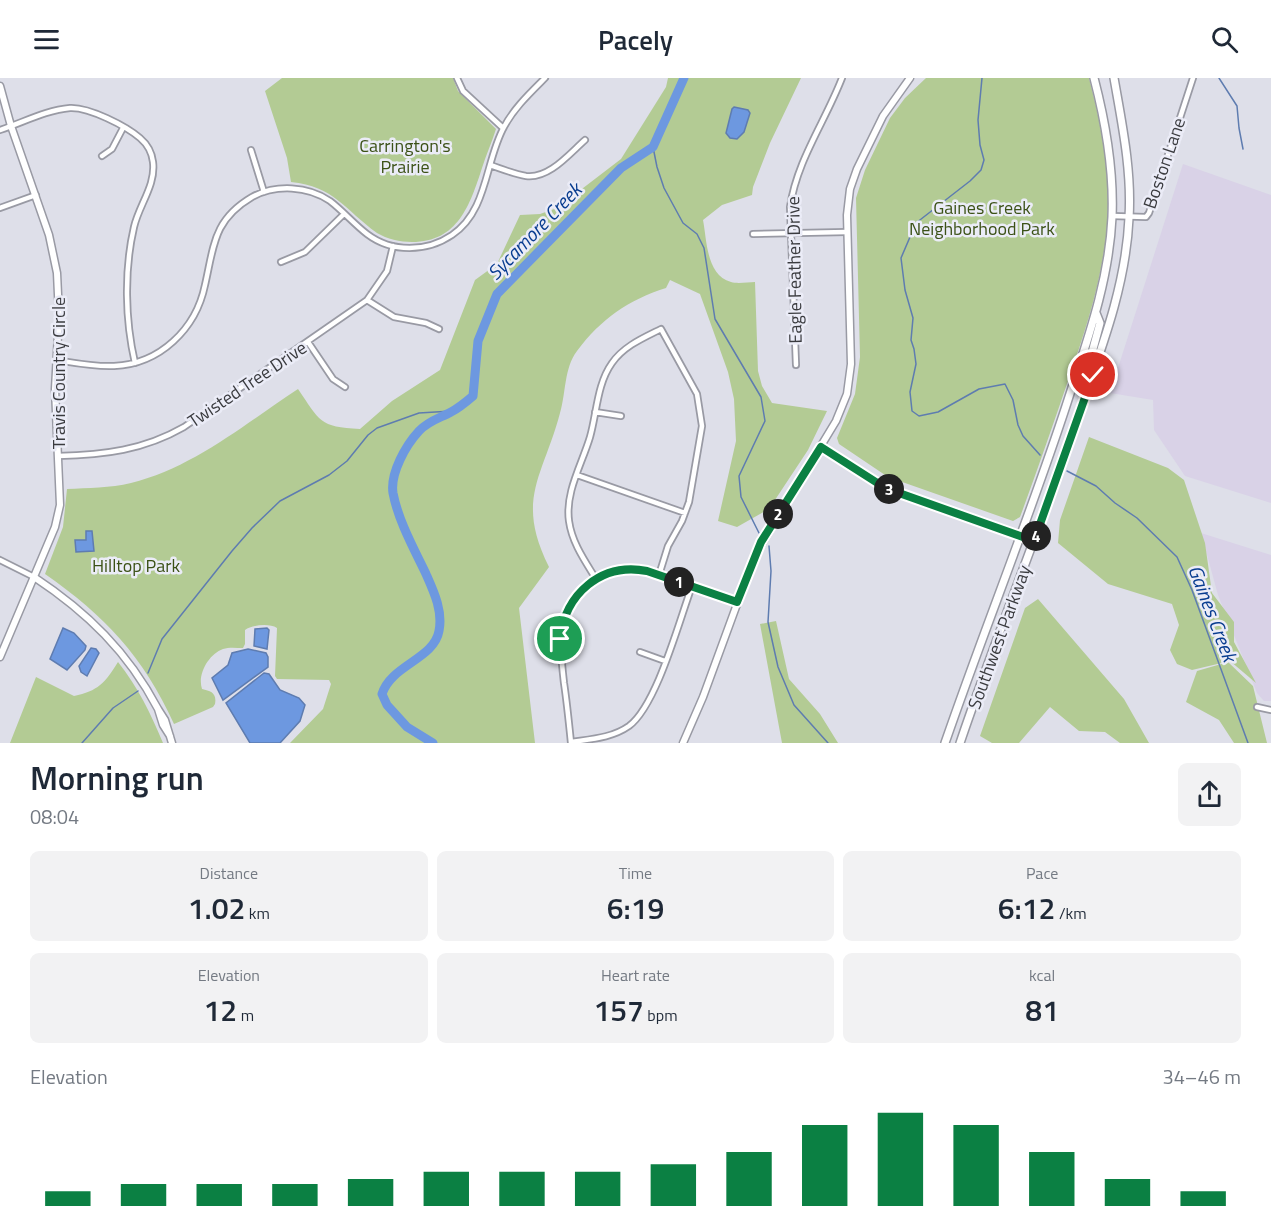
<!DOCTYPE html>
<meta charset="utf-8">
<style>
body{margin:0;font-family:"Titillium Web",sans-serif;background:#f2f2f3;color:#1f2937;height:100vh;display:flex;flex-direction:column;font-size:22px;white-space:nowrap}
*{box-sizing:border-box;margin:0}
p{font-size:20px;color:#747a83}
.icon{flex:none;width:33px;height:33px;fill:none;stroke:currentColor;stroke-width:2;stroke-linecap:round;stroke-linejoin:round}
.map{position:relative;height:665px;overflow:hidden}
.details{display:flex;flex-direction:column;background:#fff;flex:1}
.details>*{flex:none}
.pin{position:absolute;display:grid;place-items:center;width:51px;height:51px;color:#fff;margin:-26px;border:3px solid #fff;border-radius:50%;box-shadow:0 2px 6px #0007}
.km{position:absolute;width:30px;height:30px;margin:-15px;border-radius:50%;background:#222;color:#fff;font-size:16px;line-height:30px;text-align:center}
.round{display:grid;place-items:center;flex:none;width:63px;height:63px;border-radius:9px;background:#f2f2f3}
.headline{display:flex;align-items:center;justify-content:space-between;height:102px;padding:0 30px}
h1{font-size:33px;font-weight:600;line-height:45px}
.figures{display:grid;grid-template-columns:repeat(3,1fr);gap:9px;height:102px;padding:6px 30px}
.figures div{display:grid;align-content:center;border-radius:9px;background:#f2f2f3;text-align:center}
.figures b{font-size:30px;font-weight:600}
.figures small{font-size:16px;font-weight:400}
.figures p{font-size:16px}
.chart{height:168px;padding:12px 30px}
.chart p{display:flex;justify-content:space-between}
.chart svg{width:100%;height:108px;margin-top:6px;stroke:#0b8043;stroke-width:6}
header{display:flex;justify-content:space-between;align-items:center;height:78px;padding:0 30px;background:#fff;font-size:27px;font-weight:600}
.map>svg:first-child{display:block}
.industrial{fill:#d9d2e7}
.green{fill:#b3cb94}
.water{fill:#6d98e0;stroke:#5e7cb0;stroke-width:1.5}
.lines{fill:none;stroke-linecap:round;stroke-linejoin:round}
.stream{stroke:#5e7cb0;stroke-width:1.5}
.river{stroke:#6d98e0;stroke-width:9}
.minor-casing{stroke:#999aa4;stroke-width:8}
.tertiary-casing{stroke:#999aa4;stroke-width:9}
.secondary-casing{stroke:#999aa4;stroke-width:10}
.minor{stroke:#fff;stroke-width:4.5}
.tertiary{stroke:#fff;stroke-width:6}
.secondary{stroke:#fff;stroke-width:7}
.route-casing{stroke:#fff;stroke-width:12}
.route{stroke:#0b8043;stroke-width:8}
.labels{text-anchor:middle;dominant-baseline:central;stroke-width:5;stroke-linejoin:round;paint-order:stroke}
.park-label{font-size:18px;fill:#3b5116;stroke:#ebecf7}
.street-label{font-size:18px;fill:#3a3b3f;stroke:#ebecf7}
.water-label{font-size:20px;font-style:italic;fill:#093d90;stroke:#ebecf7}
</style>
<header><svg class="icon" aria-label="menu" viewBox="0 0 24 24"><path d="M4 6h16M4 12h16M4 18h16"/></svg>Pacely<svg class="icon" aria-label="search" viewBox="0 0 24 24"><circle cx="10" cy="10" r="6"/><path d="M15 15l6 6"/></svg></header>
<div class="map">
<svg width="1271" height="665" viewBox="0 0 1271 665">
<rect width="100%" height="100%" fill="#dedfe9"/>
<path class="industrial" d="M1183 86 1271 117V425L1185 398 1154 352 1153 322 1110 315Z
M1201 455 1271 477V623H1264L1257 615 1218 517Z"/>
<path class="green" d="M282 0H453L458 13 496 51C492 64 486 77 482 90 470 127 458 164 412 164 400 164 387 161 377 155 345 132 334 108 291 104L287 80 265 13Z
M668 0H801L770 65 753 109 752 117 722 127 703 142C707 162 706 197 731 204 738 206 748 204 755 204L758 293 762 308 772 325 827 333 808 372 769 431 737 449 718 443 736 363 734 321 728 294 700 216 670 202 666 210C628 222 601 241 577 273 564 290 566 315 560 335 543 399 515 421 549 489L519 530 535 665H290L323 631 331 606 329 602 277 601 275 598 277 550C269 545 252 547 245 552V566L243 570C236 570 229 569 223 571 209 576 197 596 202 611 211 613 217 615 215 626L213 629 174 646C143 578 105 538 45 496L63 449 67 411C88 410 110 410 131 405 193 390 246 345 298 311 320 343 319 349 360 351L392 323 440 292 475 202 497 186 520 137 540 136 557 130 621 81 666 9Z
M926 0H1089C1102 49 1111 98 1107 150 1102 202 1086 251 1069 300 1053 347 1037 393 1020 439L1013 443 888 399 839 366 837 360 855 316 860 279 856 120 865 92 890 40 905 20Z
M1089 359 1168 390 1184 402 1205 465 1212 515 1234 544V564L1256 605 1230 583 1192 592 1177 586 1170 572 1179 547 1172 526 1108 506 1058 465 1060 442Z
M1038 521 1124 621 1149 665H1120L1105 654 1079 653 1050 629 1019 665H992L980 658 1025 530Z
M776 543 789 601 820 636 838 665H782L760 546Z
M118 584C138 609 151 636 163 665H10L36 599 74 618C98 613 105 605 118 584Z
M1228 584 1253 608 1267 665H1234L1219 642 1186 624 1197 593Z"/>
<path class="water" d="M734 29 748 32 750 35 744 54 737 61 730 60 726 55 732 31Z
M86 453H92L94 473 76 474 75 462H86Z
M63 550 74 555 86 568 85 572 67 592 50 581Z
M255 551 267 550 269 552 267 571 254 568Z
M91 570 96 571 99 575 87 598 81 594 79 588Z
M248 571 266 575 268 579V589L223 622 212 600 228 587 232 575Z
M264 595 269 596 280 612 299 620 305 627 300 643 280 665H250L226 625Z"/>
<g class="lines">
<path class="stream" d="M982 0 978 42 980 67 984 82 981 92 970 103 916 145 901 180 905 212 913 240 911 262 914 271 916 286 910 314 912 333 919 338 938 334 979 311 1005 306 1013 322 1018 347 1023 358 1040 377
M1219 0 1237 28 1239 50 1243 71
M653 69 657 89 664 110 683 145 697 156 704 170 715 241 761 319 765 343 739 398 741 419 759 455
M1067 393 1096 408 1115 425 1137 440 1177 479 1192 512 1248 665
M769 468 771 493 768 544 778 589 794 627 828 665
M148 595 162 561 232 473 252 450 280 423 329 397 347 383 368 357 377 350 419 335 452 333
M82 665 113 630 138 613"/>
<path class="river" d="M433 665 407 649 387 627 382 616C391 587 434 581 439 553 443 533 434 514 426 496 414 471 398 442 393 415 390 395 406 367 419 353 428 343 440 340 451 334 459 330 466 324 473 318L478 263 497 216 621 90 653 69 684 0"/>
<defs>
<path id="minor" d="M457 0 463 13 503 50
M0 52C22 45 46 32 70 30 89 29 126 48 140 60 147 66 152 75 153 84 156 107 139 127 134 149 124 192 125 242 135 285
M251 72 264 114
M102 78 112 71 123 50
M490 87C502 91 514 96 526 98 549 101 569 76 585 62
M0 130 36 117
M1112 138 1146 139 1149 135 1193 0
M753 156 847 154
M281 184 305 174 344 136
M367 222 394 239 426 245 439 251
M308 264 333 301 345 309
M56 282C75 285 95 289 114 288 160 286 196 251 205 207 214 168 213 142 252 119 276 106 308 108 330 123 343 133 354 146 367 156 392 175 427 174 452 157 488 133 485 83 504 49 514 30 530 15 545 0
M796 287 790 129C797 82 825 44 842 0
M595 334 621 338
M821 369 890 411 1034 463
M58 378C104 377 144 372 184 349L367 222 387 193 393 168
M577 397 685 435
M0 482 34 499
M596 501C585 483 572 465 569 443 565 414 582 386 590 359 597 334 597 306 612 285 624 268 643 260 661 251L697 316 702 348 689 424 682 443 668 468 659 497
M640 574 665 583
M1257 629 1271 632
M571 664C591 661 612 660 629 648 657 627 679 543 692 508
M571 665C569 645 567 625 564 605 560 569 555 532 588 507 604 495 621 491 640 492L737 524"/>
<path id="tertiary" d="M0 8 11 48 49 157 57 195 59 238 55 311 60 427 55 449 0 579
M34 499C87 534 128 574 158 631
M170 658 163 647 158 631 165 642 172 665
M683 665 703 619 755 477 836 343 847 316 851 286 847 137 850 111 857 91 883 38 910 0"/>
<path id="secondary" d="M1093 297 1087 293 1100 245 1096 235
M945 665C984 552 1029 441 1066 328 1086 266 1109 205 1112 139 1114 91 1106 46 1094 0
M960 665C998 553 1043 444 1080 332 1102 269 1126 207 1129 140 1132 93 1122 46 1114 0"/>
</defs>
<use href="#minor" class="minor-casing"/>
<use href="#tertiary" class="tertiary-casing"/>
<use href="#secondary" class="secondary-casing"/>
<use href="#minor" class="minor"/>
<use href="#tertiary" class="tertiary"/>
<use href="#secondary" class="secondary"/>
</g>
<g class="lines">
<defs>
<path id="route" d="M560 561C565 516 601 484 647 493L737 524 761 464 821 369 879 406 899 415 1034 463 1093 297"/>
</defs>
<use href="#route" class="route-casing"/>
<use href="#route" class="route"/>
</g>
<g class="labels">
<g class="park-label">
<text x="405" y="67">Carrington's<tspan x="405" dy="21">Prairie</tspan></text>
<text x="982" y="129">Gaines Creek<tspan x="982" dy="21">Neighborhood Park</tspan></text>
<text x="136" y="487">Hilltop Park</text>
</g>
<g class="street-label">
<text transform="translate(1164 85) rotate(-71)">Boston Lane</text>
<text transform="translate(794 192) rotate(-91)">Eagle Feather Drive</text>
<text transform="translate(58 295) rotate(-90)">Travis Country Circle</text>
<text transform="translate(247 306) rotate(-34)">Twisted Tree Drive</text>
<text transform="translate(999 559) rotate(-70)">Southwest Parkway</text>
</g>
<g class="water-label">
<text transform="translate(534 153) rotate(-46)">Sycamore Creek</text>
<text transform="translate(1213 535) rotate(69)">Gaines Creek</text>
</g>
</g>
</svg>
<div class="pin" style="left:560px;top:561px;background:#1e9e55"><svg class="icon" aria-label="arrive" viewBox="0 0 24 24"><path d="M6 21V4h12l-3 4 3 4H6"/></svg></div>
<div class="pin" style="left:1093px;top:297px;background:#d93025"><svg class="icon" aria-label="check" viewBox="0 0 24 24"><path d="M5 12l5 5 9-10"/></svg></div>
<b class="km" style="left:679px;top:504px">1</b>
<b class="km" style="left:778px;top:436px">2</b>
<b class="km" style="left:889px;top:411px">3</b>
<b class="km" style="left:1036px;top:458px">4</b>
</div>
<section class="details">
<div class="headline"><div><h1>Morning run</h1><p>08:04</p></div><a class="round"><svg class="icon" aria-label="share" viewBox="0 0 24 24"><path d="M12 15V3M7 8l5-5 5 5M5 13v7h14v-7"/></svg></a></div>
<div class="figures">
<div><p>Distance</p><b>1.02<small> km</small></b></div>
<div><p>Time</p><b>6:19</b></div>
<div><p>Pace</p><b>6:12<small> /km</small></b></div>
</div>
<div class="figures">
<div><p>Elevation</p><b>12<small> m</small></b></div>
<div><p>Heart rate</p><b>157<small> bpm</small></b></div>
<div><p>kcal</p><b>81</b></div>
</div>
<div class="chart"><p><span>Elevation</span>34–46 m</p>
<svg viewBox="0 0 160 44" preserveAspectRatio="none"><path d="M5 44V38M15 44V35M25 44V35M35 44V35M45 44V33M55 44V30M65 44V30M75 44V30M85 44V27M95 44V22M105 44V11M115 44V6M125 44V11M135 44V22M145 44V33M155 44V38"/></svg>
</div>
</section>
